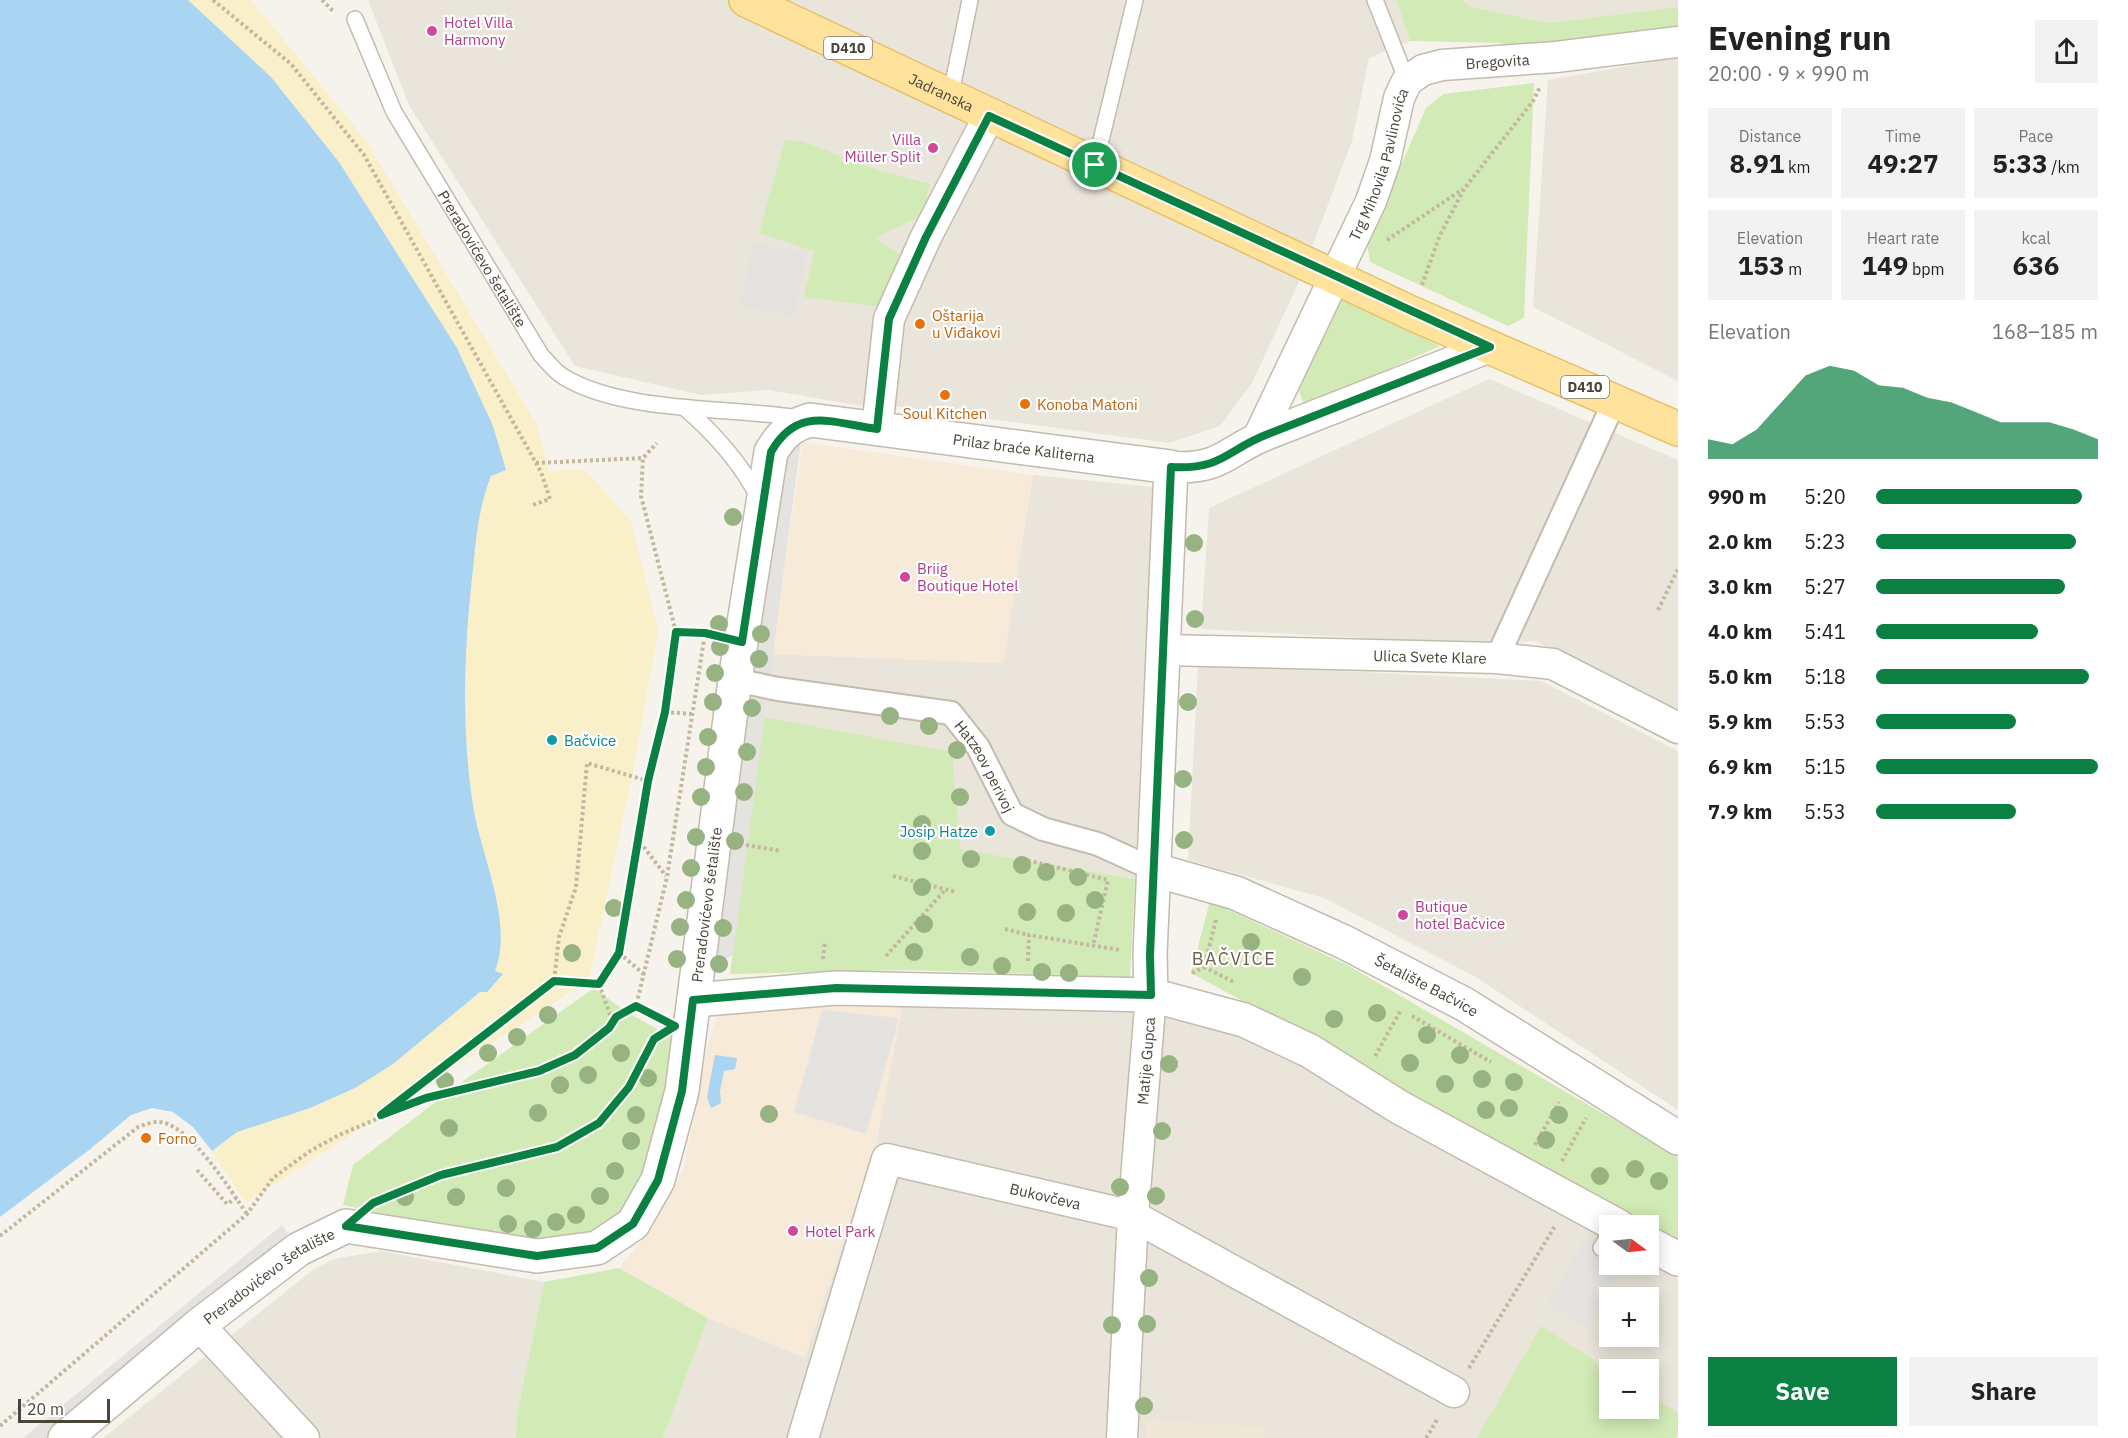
<!DOCTYPE html>
<meta charset="utf-8">
<style>
body{margin:0;font-family:"IBM Plex Sans",sans-serif;background:#f2f2f2;color:#222;height:100vh;display:flex;flex-direction:column;font-size:22px;white-space:nowrap}
*{box-sizing:border-box;margin:0}
p{font-size:20px;color:#767676}
.icon{flex:none;width:33px;height:33px;fill:none;stroke:currentColor;stroke-width:2;stroke-linecap:round;stroke-linejoin:round}
.map{position:relative;flex:1;overflow:hidden}
.panel{display:flex;flex-direction:column;background:#fff;width:450px}
.panel>*{flex:none}
.needle{width:39px;rotate:105deg}
.tools{position:absolute;left:1599px;top:1215px;display:grid;gap:12px}
.tools a{display:grid;place-items:center;width:60px;height:60px;border-radius:0px;background:#fff;box-shadow:0 3px 15px #0003;font-size:30px}
.scale{position:absolute;left:18px;bottom:15px;width:92px;box-sizing:border-box;padding-left:6px;border:3px solid #4b4439;border-top:0;font-size:16px;line-height:21px;white-space:nowrap;color:#4b4439;-webkit-text-stroke:4px #fff;paint-order:stroke}
.pin{position:absolute;display:grid;place-items:center;width:51px;height:51px;color:#fff;margin:-26px;border:3px solid #fff;border-radius:50%;box-shadow:0 2px 6px #0007}
.round{display:grid;place-items:center;flex:none;width:63px;height:63px;border-radius:0px;background:#f2f2f2}
.head{display:flex;align-items:center;justify-content:space-between;height:102px;padding:0 30px}
h1{font-size:33px;font-weight:700;line-height:45px}
.figures{display:grid;grid-template-columns:repeat(3,1fr);gap:9px;height:102px;padding:6px 30px}
.figures div{display:grid;align-content:center;border-radius:0px;background:#f2f2f2;text-align:center}
.figures b{font-size:26px;font-weight:700}
.figures small{font-size:16px;font-weight:400}
.figures p{font-size:16px}
.chart{height:168px;padding:12px 30px}
.chart p{display:flex;justify-content:space-between}
.chart svg{width:100%;height:108px;margin-top:6px;fill:#0b8043;opacity:.7}
.button{display:flex;gap:12px;margin-top:auto;padding:12px 30px}
.button a{flex:1;height:69px;border-radius:0px;background:#0b8043;color:#fff;font-size:24px;font-weight:700;line-height:69px;text-align:center}
.button a+a{background:#f2f2f2;color:#222}
ul{padding:0 30px;list-style:none;font-size:20px}
li{display:grid;grid-template-columns:96px 72px 1fr;align-items:center;height:45px}
li i{height:15px;border-radius:8px;background:#0b8043}
main{display:flex;flex:1;min-height:0}
.map>svg:first-child{display:block}
.residential{fill:#eae5da;fill-rule:evenodd}
.commercial{fill:#f7ead8}
.education{fill:#efe8d6}
.green{fill:#d2eab5}
.sand{fill:#f9efc9}
.parking{fill:#e5e3e0}
.water{fill:#a9d4f2}
.lines{fill:none;stroke-linecap:round;stroke-linejoin:round}
.service-casing{stroke:#c2bbae;stroke-width:18}
.pedestrian-casing{stroke:#c2bbae;stroke-width:26}
.minor-casing{stroke:#c2bbae;stroke-width:33}
.tertiary-casing{stroke:#c2bbae;stroke-width:36}
.primary-casing{stroke:#e6c16a;stroke-width:36}
.path{stroke:#c4b79f;stroke-width:4;stroke-dasharray:3 3;stroke-linecap:butt}
.service{stroke:#fff;stroke-width:15}
.pedestrian{stroke:#fff;stroke-width:22}
.minor{stroke:#fff;stroke-width:30}
.tertiary{stroke:#fff;stroke-width:33}
.primary{stroke:#ffe39c;stroke-width:33}
.tree{fill:#97b381}
.route-casing{stroke:#fff;stroke-width:12}
.route{stroke:#0b8043;stroke-width:8}
.hotel-dot{fill:#d1479c;stroke:#fff;stroke-width:2}
.food-dot{fill:#e8710a;stroke:#fff;stroke-width:2}
.culture-dot{fill:#0f9aa8;stroke:#fff;stroke-width:2}
.labels{text-anchor:middle;dominant-baseline:central;stroke-width:4.5;stroke-linejoin:round;paint-order:stroke}
.shield{fill:#fff;stroke:#817c74;stroke-width:1.5}
.shield-label{font-size:14px;font-weight:bold;fill:#4b4439}
.hotel-label{font-size:15px;fill:#b23c85;stroke:#fff;text-anchor:start}
.street-label{font-size:15px;fill:#4b4439;stroke:#fff}
.food-label{font-size:15px;fill:#c56008;stroke:#fff;text-anchor:start}
.culture-label{font-size:15px;fill:#0d838f;stroke:#fff;text-anchor:start}
.quarter-label{font-size:18px;letter-spacing:1.5px;fill:#6e6250;stroke:#fff}
</style>
<main>
<div class="map">
<svg width="1678" height="1438" viewBox="0 0 1678 1438">
<rect width="100%" height="100%" fill="#f6f3ec"/>
<path class="residential" d="M368 0H1396L1410 41 1369 58 1352 141 1298 284 1252 383 1220 426 1169 443 893 406 868 407 769 390 701 395 575 366 409 105Z
M1463 0H1678V7L1549 23 1468 6Z
M1678 57V381L1533 307 1548 80Z
M1489 379 1678 460V715L1536 641 1472 644 1201 629 1209 508Z
M1033 475 1154 487 1135 879 959 849 763 717 772 654 1003 663Z
M1198 664 1541 681 1678 751V1110L1474 976 1324 898 1188 860Z
M902 1006 1133 1007 1209 1022 1273 1048 1609 1239 1610 1264H1648L1649 1260 1678 1277V1438H663L708 1318 804 1357 876 1144ZM1610 1298H1648V1336H1610ZM1610 1370H1648V1408H1610Z
M381 1251 544 1282 517 1415 516 1438H103L314 1269 334 1259Z"/>
<path class="commercial" d="M803 442 1033 475 1003 663 772 654Z
M720 1006H902L876 1144 805 1358 708 1318 619 1268 653 1227 684 1168 708 1044Z"/>
<path class="education" d="M1147 1420 1265 1427 1264 1438H1146Z"/>
<path class="green" d="M1396 0H1463L1468 6 1549 23 1678 7V30L1521 50 1500 43 1410 41Z
M1534 83 1524 318 1508 326 1370 262 1367 243 1426 108 1443 94Z
M785 140 801 141 874 169 930 184 923 215 875 238 900 255 883 307 804 297 814 251 759 233Z
M1342 297 1440 346 1305 406 1297 387Z
M763 717 952 752 960 849 1135 879 1130 977 909 970 730 974Z
M1210 901 1349 966 1678 1157V1249L1649 1232 1648 1226 1637 1225 1313 1039 1191 973Z
M594 988 625 1011 675 1039C666 1100 649 1156 629 1214L588 1237 529 1242 456 1230 343 1205 353 1165 462 1082Z
M619 1268 708 1318 663 1438H516L517 1415 544 1282Z
M1541 1326 1609 1370 1610 1408H1648L1649 1394 1678 1413V1432L1675 1438H1477Z"/>
<path class="sand" d="M188 0H251L365 139 537 425 549 471 585 470 631 521 658 631 634 766 589 980 246 1203 212 1151 237 1132 310 1108 355 1088 393 1064 417 1045 502 945 494 890 473 807 465 730V661L471 586 478 525 484 493 491 476 479 394 457 348 339 162 271 77Z"/>
<path class="parking" d="M753 243 807 254 794 317 740 306Z
M782 439 801 442 733 955 706 968Z
M822 1010 899 1018 866 1134 794 1112Z
M282 1225 299 1249 65 1438H23Z
M1585 1239 1609 1254 1610 1264 1625 1265 1587 1328 1547 1304Z"/>
<path class="water" d="M0 0H188L271 77 339 162 457 348 493 426 506 470 491 476C479 506 476 537 473 569 464 648 461 727 473 806 481 855 514 924 495 971L503 974 487 992H480L393 1064 355 1088 310 1108 237 1132 212 1151 193 1127 173 1112 152 1108 131 1115 89 1150 0 1217Z
M715 1055 737 1058 735 1069 724 1071 720 1091 721 1103 711 1108 707 1097Z"/>
<g class="lines">
<defs>
<g id="service">
<path d="M1375 0 1407 81"/>
<path id="s1" d="M355 19 394 112 541 355C548 362 555 372 564 377 623 413 730 407 799 418"/>
<path d="M950 98 970 0"/>
<path d="M1095 165 1135 0"/>
<path d="M686 409C716 435 740 462 759 498"/>
<path d="M1601 1248 1610 1233"/>
</g>
<g id="pedestrian">
<path d="M1497 658 1615 400"/>
<path id="s2" d="M735 680 778 689 951 713 978 747 1012 814 1043 829 1098 844 1155 870"/>
</g>
<g id="minor">
<path d="M877 429 889 319 926 237 989 116"/>
<path id="s3" d="M1258 438 1371 201 1385 161 1399 98 1407 81 1423 70 1442 65 1556 57 1678 42"/>
<path d="M1171 467C1223 470 1226 450 1268 434 1342 405 1416 376 1490 347"/>
<path id="s4" d="M1164 650 1497 658 1553 664 1678 728"/>
<path d="M199 1325 304 1438"/>
<path id="s5" d="M803 1438 887 1159 1133 1216 1454 1392"/>
<path id="s6" d="M1122 1438 1133 1216 1151 995"/>
</g>
<g id="tertiary">
<path id="s7" d="M1155 870 1236 893 1344 942 1464 1004 1678 1138"/>
<path d="M694 1000 836 988 1151 995 1244 1020 1310 1051 1399 1107 1618 1226"/>
<path d="M1648 1243 1678 1259"/>
<path id="s8" d="M65 1438 199 1325 299 1249 346 1226 537 1256 597 1248 633 1224 658 1180 682 1091 735 680 771 452C782 434 790 426 810 420L1171 467 1150 955 1151 995"/>
</g>
<g id="primary">
<path id="s9" d="M746 0 1411 313 1678 429"/>
</g>
</defs>
<use href="#service" class="service-casing"/>
<use href="#pedestrian" class="pedestrian-casing"/>
<use href="#minor" class="minor-casing"/>
<use href="#tertiary" class="tertiary-casing"/>
<use href="#primary" class="primary-casing"/>
<path class="path" d="M213 0 291 64 364 155 541 472 550 499 533 505
M322 0 334 12
M1387 240 1463 189
M1422 285 1440 235 1464 189 1533 101 1540 87
M536 463 643 458
M1658 610 1678 569
M676 632 705 633
M665 712 693 714
M640 842 666 876
M746 845 781 851
M1022 859 1108 880 1093 946
M893 876 956 892
M1216 920 1204 967 1234 982
M1005 929 1029 935
M619 953 645 975
M886 956 945 890
M823 959 825 941
M1028 961 1029 935 1120 950
M1192 973 1204 967
M554 981 599 984 619 953 648 781 665 712 676 632 641 496 643 458 657 443
M599 984 613 1023
M636 1006 660 1018
M1412 1016 1491 1062
M1375 1056 1401 1010
M384 1112 554 981 559 937 576 887 587 763 648 781
M1535 1145 1559 1102
M1562 1161 1586 1118
M197 1170 227 1204 236 1198
M384 1199 441 1175 557 1147 599 1123 629 1087 655 1038
M0 1236 138 1127C144 1125 151 1122 157 1122 187 1120 231 1191 247 1214
M1469 1368 1555 1226
M0 1426 247 1214 273 1178 310 1151 339 1135 426 1098 539 1071 575 1055 609 1028 616 1017 636 1006 667 877 705 633 710 634
M1426 1438 1438 1418"/>
<use href="#service" class="service"/>
<use href="#pedestrian" class="pedestrian"/>
<use href="#minor" class="minor"/>
<use href="#tertiary" class="tertiary"/>
<use href="#primary" class="primary"/>
</g>
<g class="tree">
<circle cx="733" cy="517" r="9"/>
<circle cx="1194" cy="543" r="9"/>
<circle cx="1195" cy="619" r="9"/>
<circle cx="719" cy="624" r="9"/>
<circle cx="761" cy="634" r="9"/>
<circle cx="720" cy="647" r="9"/>
<circle cx="759" cy="659" r="9"/>
<circle cx="715" cy="673" r="9"/>
<circle cx="713" cy="702" r="9"/>
<circle cx="1188" cy="702" r="9"/>
<circle cx="752" cy="708" r="9"/>
<circle cx="890" cy="716" r="9"/>
<circle cx="929" cy="726" r="9"/>
<circle cx="708" cy="737" r="9"/>
<circle cx="957" cy="750" r="9"/>
<circle cx="747" cy="752" r="9"/>
<circle cx="706" cy="767" r="9"/>
<circle cx="1183" cy="779" r="9"/>
<circle cx="744" cy="792" r="9"/>
<circle cx="701" cy="797" r="9"/>
<circle cx="960" cy="797" r="9"/>
<circle cx="922" cy="824" r="9"/>
<circle cx="696" cy="837" r="9"/>
<circle cx="1184" cy="840" r="9"/>
<circle cx="735" cy="841" r="9"/>
<circle cx="922" cy="851" r="9"/>
<circle cx="971" cy="859" r="9"/>
<circle cx="1022" cy="865" r="9"/>
<circle cx="691" cy="868" r="9"/>
<circle cx="1046" cy="872" r="9"/>
<circle cx="1078" cy="877" r="9"/>
<circle cx="922" cy="887" r="9"/>
<circle cx="686" cy="900" r="9"/>
<circle cx="1095" cy="900" r="9"/>
<circle cx="614" cy="908" r="9"/>
<circle cx="1027" cy="912" r="9"/>
<circle cx="1066" cy="913" r="9"/>
<circle cx="924" cy="924" r="9"/>
<circle cx="680" cy="927" r="9"/>
<circle cx="723" cy="928" r="9"/>
<circle cx="1251" cy="942" r="9"/>
<circle cx="914" cy="952" r="9"/>
<circle cx="572" cy="953" r="9"/>
<circle cx="970" cy="957" r="9"/>
<circle cx="677" cy="959" r="9"/>
<circle cx="719" cy="964" r="9"/>
<circle cx="1002" cy="966" r="9"/>
<circle cx="1042" cy="972" r="9"/>
<circle cx="1069" cy="973" r="9"/>
<circle cx="1302" cy="977" r="9"/>
<circle cx="1377" cy="1013" r="9"/>
<circle cx="548" cy="1015" r="9"/>
<circle cx="1334" cy="1019" r="9"/>
<circle cx="1427" cy="1035" r="9"/>
<circle cx="517" cy="1037" r="9"/>
<circle cx="488" cy="1053" r="9"/>
<circle cx="621" cy="1053" r="9"/>
<circle cx="1460" cy="1055" r="9"/>
<circle cx="1410" cy="1063" r="9"/>
<circle cx="1169" cy="1064" r="9"/>
<circle cx="588" cy="1075" r="9"/>
<circle cx="648" cy="1078" r="9"/>
<circle cx="1482" cy="1079" r="9"/>
<circle cx="445" cy="1081" r="9"/>
<circle cx="1514" cy="1082" r="9"/>
<circle cx="1445" cy="1084" r="9"/>
<circle cx="560" cy="1085" r="9"/>
<circle cx="1509" cy="1108" r="9"/>
<circle cx="1486" cy="1110" r="9"/>
<circle cx="538" cy="1113" r="9"/>
<circle cx="769" cy="1114" r="9"/>
<circle cx="636" cy="1115" r="9"/>
<circle cx="1559" cy="1115" r="9"/>
<circle cx="449" cy="1128" r="9"/>
<circle cx="1162" cy="1131" r="9"/>
<circle cx="1546" cy="1140" r="9"/>
<circle cx="631" cy="1141" r="9"/>
<circle cx="1635" cy="1169" r="9"/>
<circle cx="615" cy="1171" r="9"/>
<circle cx="1600" cy="1176" r="9"/>
<circle cx="1659" cy="1181" r="9"/>
<circle cx="1120" cy="1187" r="9"/>
<circle cx="506" cy="1188" r="9"/>
<circle cx="600" cy="1196" r="9"/>
<circle cx="1156" cy="1196" r="9"/>
<circle cx="405" cy="1197" r="9"/>
<circle cx="456" cy="1197" r="9"/>
<circle cx="576" cy="1215" r="9"/>
<circle cx="556" cy="1222" r="9"/>
<circle cx="508" cy="1224" r="9"/>
<circle cx="533" cy="1229" r="9"/>
<circle cx="1149" cy="1278" r="9"/>
<circle cx="1147" cy="1324" r="9"/>
<circle cx="1112" cy="1325" r="9"/>
<circle cx="1144" cy="1406" r="9"/>
</g>
<g class="lines">
<defs>
<path id="route" d="M989 116 1490 347C1416 376 1342 405 1268 434 1226 450 1223 470 1171 467L1150 955 1151 995 836 988 693 1000 682 1091 658 1180 633 1224 597 1248 537 1256 346 1226 373 1203 441 1175 557 1147 599 1123 629 1087 654 1039 675 1026 636 1006 616 1017 609 1028 575 1055 539 1071 426 1098 381 1115 554 981 599 984 619 953 648 781 665 712 676 632 705 633 742 642 771 452C798 405 832 423 877 429L889 319 926 237Z"/>
</defs>
<use href="#route" class="route-casing"/>
<use href="#route" class="route"/>
</g>
<g class="hotel-dot">
<circle cx="432" cy="31" r="6"/>
<circle cx="933" cy="148" r="6"/>
<circle cx="905" cy="577" r="6"/>
<circle cx="1403" cy="915" r="6"/>
<circle cx="793" cy="1231" r="6"/>
</g>
<g class="food-dot">
<circle cx="920" cy="324" r="6"/>
<circle cx="945" cy="395" r="6"/>
<circle cx="1025" cy="404" r="6"/>
<circle cx="146" cy="1138" r="6"/>
</g>
<g class="culture-dot">
<circle cx="552" cy="740" r="6"/>
<circle cx="990" cy="831" r="6"/>
</g>
<g class="labels">
<g class="shield">
<rect x="824" y="37" width="48" height="22" rx="4.5"/>
<rect x="1561" y="376" width="48" height="22" rx="4.5"/>
</g>
<g class="shield-label">
<text x="848" y="48">D410</text>
<text x="1585" y="387">D410</text>
</g>
<g class="hotel-label">
<text x="444" y="22">Hotel Villa<tspan x="444" dy="17">Harmony</tspan></text>
<text x="921" y="139" text-anchor="end">Villa<tspan x="921" dy="17">Müller Split</tspan></text>
<text x="917" y="568">Briig<tspan x="917" dy="17">Boutique Hotel</tspan></text>
<text x="1415" y="906">Butique<tspan x="1415" dy="17">hotel Bačvice</tspan></text>
<text x="805" y="1231">Hotel Park</text>
</g>
<g class="street-label">
<text stroke="none"><textPath href="#s3" startOffset="483">Bregovita</textPath></text>
<text stroke="none"><textPath href="#s9" startOffset="216">Jadranska</textPath></text>
<text stroke="none"><textPath href="#s3" startOffset="300">Trg Mihovila Pavlinovića</textPath></text>
<text stroke="none"><textPath href="#s1" startOffset="272">Preradovićevo šetalište</textPath></text>
<text stroke="none"><textPath href="#s8" startOffset="1706">Prilaz braće Kaliterna</textPath></text>
<text stroke="none"><textPath href="#s4" startOffset="266">Ulica Svete Klare</textPath></text>
<text stroke="none"><textPath href="#s2" startOffset="282">Hatzeov perivoj</textPath></text>
<text stroke="none"><textPath href="#s8" startOffset="981">Preradovićevo šetalište</textPath></text>
<text stroke="none"><textPath href="#s7" startOffset="296">Šetalište Bačvice</textPath></text>
<text stroke="none"><textPath href="#s6" startOffset="378">Matije Gupca</textPath></text>
<text stroke="none"><textPath href="#s5" startOffset="454">Bukovčeva</textPath></text>
<text stroke="none"><textPath href="#s8" startOffset="261">Preradovićevo šetalište</textPath></text>
</g>
<g class="food-label">
<text x="932" y="315">Oštarija<tspan x="932" dy="17">u Viđakovi</tspan></text>
<text x="1037" y="404">Konoba Matoni</text>
<text x="945" y="413" text-anchor="middle">Soul Kitchen</text>
<text x="158" y="1138">Forno</text>
</g>
<g class="culture-label">
<text x="564" y="740">Bačvice</text>
<text x="978" y="831" text-anchor="end">Josip Hatze</text>
</g>
<g class="quarter-label">
<text x="1234" y="958">BAČVICE</text>
</g>
</g>
</svg>
<div class="tools">
<a><svg class="needle" viewBox="-14 -14 28 28"><path d="M0-13l5 13h-10z" fill="#e53935"/><path d="M0 13l5-13h-10z" fill="#767676"/></svg></a>
<a>+</a>
<a>−</a>
</div>
<div class="scale">20 m</div>
<div class="pin" style="left:1095px;top:165px;background:#1e9e55"><svg class="icon" aria-label="arrive" viewBox="0 0 24 24"><path d="M6 21V4h12l-3 4 3 4H6"/></svg></div>
</div>
<section class="panel">
<div class="head"><div><h1>Evening run</h1><p>20:00 · 9 × 990 m</p></div><a class="round"><svg class="icon" aria-label="share" viewBox="0 0 24 24"><path d="M12 15V3M7 8l5-5 5 5M5 13v7h14v-7"/></svg></a></div>
<div class="figures">
<div><p>Distance</p><b>8.91<small> km</small></b></div>
<div><p>Time</p><b>49:27</b></div>
<div><p>Pace</p><b>5:33<small> /km</small></b></div>
</div>
<div class="figures">
<div><p>Elevation</p><b>153<small> m</small></b></div>
<div><p>Heart rate</p><b>149<small> bpm</small></b></div>
<div><p>kcal</p><b>636</b></div>
</div>
<div class="chart"><p><span>Elevation</span>168–185 m</p>
<svg viewBox="0 0 160 44" preserveAspectRatio="none"><path d="M0 44V36L10 38L20 32L30 21L40 10L50 6L60 8L70 14L80 15L90 19L100 21L110 25L120 29L130 29L140 29L150 32L160 36V44z"/></svg>
</div>
<ul>
<li><b>990 m</b>5:20<i style="width:93%"></i></li>
<li><b>2.0 km</b>5:23<i style="width:90%"></i></li>
<li><b>3.0 km</b>5:27<i style="width:85%"></i></li>
<li><b>4.0 km</b>5:41<i style="width:73%"></i></li>
<li><b>5.0 km</b>5:18<i style="width:96%"></i></li>
<li><b>5.9 km</b>5:53<i style="width:63%"></i></li>
<li><b>6.9 km</b>5:15<i style="width:100%"></i></li>
<li><b>7.9 km</b>5:53<i style="width:63%"></i></li>
</ul>
<div class="button"><a>Save</a><a>Share</a></div>
</section>
</main>
